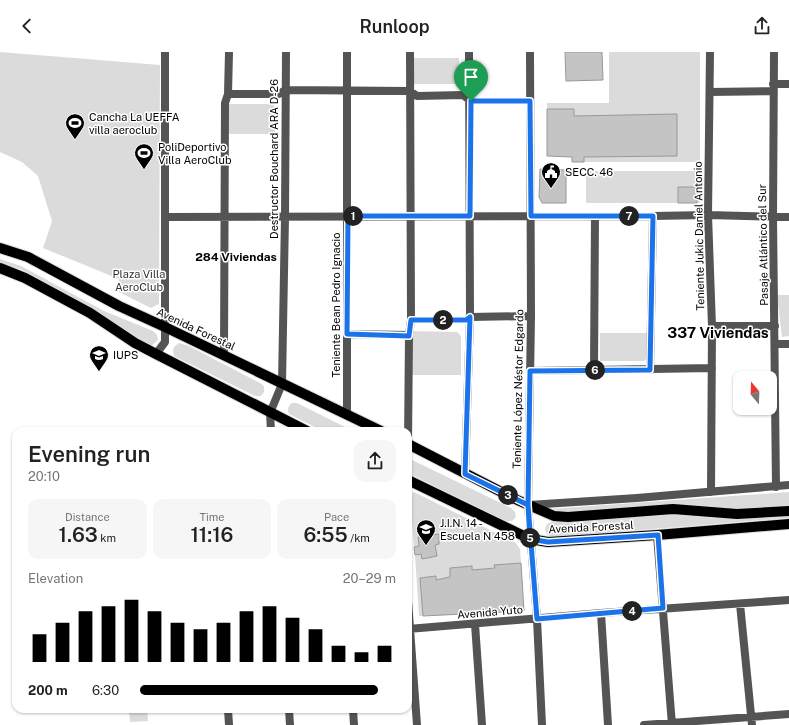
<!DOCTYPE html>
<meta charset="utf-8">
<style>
body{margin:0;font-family:"Public Sans",sans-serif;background:#f6f6f6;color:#222;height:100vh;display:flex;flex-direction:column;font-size:15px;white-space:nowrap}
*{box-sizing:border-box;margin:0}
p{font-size:13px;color:#767676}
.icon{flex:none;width:22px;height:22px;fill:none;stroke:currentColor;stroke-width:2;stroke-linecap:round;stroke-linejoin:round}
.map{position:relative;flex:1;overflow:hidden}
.panel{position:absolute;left:12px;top:375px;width:400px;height:286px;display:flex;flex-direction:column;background:#fff;border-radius:12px;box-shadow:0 1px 3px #0004}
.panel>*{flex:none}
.needle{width:26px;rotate:341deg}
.controls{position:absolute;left:733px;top:319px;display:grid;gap:8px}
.controls a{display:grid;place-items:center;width:44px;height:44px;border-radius:8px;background:#fff;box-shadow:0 1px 3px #0004;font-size:20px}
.pin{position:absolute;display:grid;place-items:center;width:34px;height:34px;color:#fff;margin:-41px -17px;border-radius:50% 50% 50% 0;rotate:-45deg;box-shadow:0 0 4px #0007}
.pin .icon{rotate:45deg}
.km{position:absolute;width:20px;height:20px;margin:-10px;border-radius:50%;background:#222;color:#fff;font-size:11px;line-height:20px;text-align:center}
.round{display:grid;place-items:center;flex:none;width:42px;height:42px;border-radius:12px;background:#f6f6f6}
.summary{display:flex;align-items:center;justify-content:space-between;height:68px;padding:0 16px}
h1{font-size:22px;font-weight:600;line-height:30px}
.figures{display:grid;grid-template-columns:repeat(3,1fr);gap:6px;height:68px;padding:4px 16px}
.figures div{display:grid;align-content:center;border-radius:10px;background:#f6f6f6;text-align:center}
.figures b{font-size:20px;font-weight:600}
.figures small{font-size:11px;font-weight:400}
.figures p{font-size:11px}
.chart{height:112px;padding:8px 16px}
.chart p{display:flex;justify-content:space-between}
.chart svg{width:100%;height:72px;margin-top:4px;stroke:#000;stroke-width:6}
ul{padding:0 16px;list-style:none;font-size:13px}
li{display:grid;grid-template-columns:64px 48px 1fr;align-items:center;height:30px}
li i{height:10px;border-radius:5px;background:#000}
header{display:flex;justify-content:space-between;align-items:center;height:52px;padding:0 16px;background:#fff;font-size:18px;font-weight:600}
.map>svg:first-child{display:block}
.green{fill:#dbdbdb}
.building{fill:#c4c4c4;stroke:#989898}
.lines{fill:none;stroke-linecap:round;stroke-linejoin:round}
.major-casing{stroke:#dbdbdb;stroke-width:12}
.minor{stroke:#545454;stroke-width:8}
.major{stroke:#000;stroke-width:10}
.route-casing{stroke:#fff;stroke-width:8}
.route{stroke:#1a73e8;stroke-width:5}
.labels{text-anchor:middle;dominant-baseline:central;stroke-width:3;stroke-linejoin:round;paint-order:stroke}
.poi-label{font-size:11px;fill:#000;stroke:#fff;text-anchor:start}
.street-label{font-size:11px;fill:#000;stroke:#fff}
.park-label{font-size:11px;fill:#323232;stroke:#fff}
.neighbourhood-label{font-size:12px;font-weight:bold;fill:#000;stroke:#fff}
.district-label{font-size:15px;font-weight:bold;fill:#000;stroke:#fff}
</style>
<header><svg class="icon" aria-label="back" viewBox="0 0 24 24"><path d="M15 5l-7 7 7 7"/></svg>Runloop<svg class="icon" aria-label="share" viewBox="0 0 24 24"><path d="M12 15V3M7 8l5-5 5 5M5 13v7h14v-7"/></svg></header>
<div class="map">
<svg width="789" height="673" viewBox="0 0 789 673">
<rect width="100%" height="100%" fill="#fff"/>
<path class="green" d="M0 0 160 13 159 252 151 256 119 240V227L43 196 52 169 38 124 22 110 0 100Z
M609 0H700V110H584V105L677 104V63L574 64V57H547V51H609Z
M413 6H459V29L457 32H413Z
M227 52H272L275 55V82H228Z
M586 119H701L702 147 699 151H697V135H678V151H586Z
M0 207 21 214 104 259 153 279 157 283 158 288 151 294 88 254 20 217 0 211Z
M777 243H789V284L782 285Z
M411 279 457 280 461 284V323H412Z
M600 281H647V306L644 309H600Z
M179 291 189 294 260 331 264 334V340L261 344H255L174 304 173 299 174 295Z
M292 351H297L353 379H323L289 362C287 358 288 354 292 351Z
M408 406 511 456 515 460 516 465 512 469H506L408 421Z
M414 440 516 491 520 497 521 511 495 513V516L472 518V514L450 516V525L436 528 435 524 420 526 423 564H419L415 503 421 502 423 507 437 504 435 493 438 482 418 485 419 494 414 495 410 443Z
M789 440V456H713L683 452 591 458 570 461 549 459V457Z
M671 461 717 466 789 464V466L553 485 547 483 545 477 547 472 551 470Z
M129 657H147L148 669 130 670Z"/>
<path class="building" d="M565 0H602L603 28 566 29Z
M547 57H574V64L677 62V104L584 105V110H572V105L547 104Z
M540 117 566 118V151H542L539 145Z
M678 135H697V151H678Z
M439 482V492L435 493 437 504 422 507 421 502 415 503 414 495 419 494 418 485Z
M521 511 524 559 423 564 420 526 436 524V528L450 525V516L472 514V518L495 516 494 513Z"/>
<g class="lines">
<defs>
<path id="major" d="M0 196 28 205 119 254 165 275 381 379
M0 216 25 226 90 261 135 291 156 302 307 379
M408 392 515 447 554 464 568 465 673 457 737 462 789 459
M408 428 530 487 548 490 657 483 789 472"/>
</defs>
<use href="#major" class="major-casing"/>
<path class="minor" d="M530 0 531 264 528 453 537 567 542 673
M710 0 708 163 712 274 711 440
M774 0 773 165 776 435
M773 32H789
M710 40 773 39
M228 42H279L285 38 410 39 417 44 463 43 471 49H530
M166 165 653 164 708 163 789 165
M411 268H466L470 265 531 264
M712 274H775
M347 282 409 283
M775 292H789
M156 302 165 290V0
M224 303 225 51 228 42 229 0
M594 318 595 164
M650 318 653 164
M530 319 712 316
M347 362V0
M271 379 270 361 282 332 285 165 286 0
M408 392 409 283 411 268 410 0
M465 422 470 265 469 0
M529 453 637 446 789 433
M657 483 672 673
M408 549 417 673
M740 552 752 673
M601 561 608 673
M475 572 482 673
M408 577 601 561 789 548
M228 657 229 673
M289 657 290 673
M353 657 354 673
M644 673 789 662"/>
<use href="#major" class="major"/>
</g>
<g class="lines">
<defs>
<path id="route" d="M471 49 470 164H348L347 282 409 284 411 268H466L470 265 465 422 528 453 537 567 663 556 658 483 548 490 530 487 528 453 530 319 650 318 653 164H531L530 49H471"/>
</defs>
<use href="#route" class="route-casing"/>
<use href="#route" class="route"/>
</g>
<defs>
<symbol id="stadium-pin" viewBox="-11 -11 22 30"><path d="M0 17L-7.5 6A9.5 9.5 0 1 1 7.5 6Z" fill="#000" stroke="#fff"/><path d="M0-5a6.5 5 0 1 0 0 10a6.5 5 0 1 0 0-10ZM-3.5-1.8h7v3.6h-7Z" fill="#fff"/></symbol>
<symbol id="civic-pin" viewBox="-11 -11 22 30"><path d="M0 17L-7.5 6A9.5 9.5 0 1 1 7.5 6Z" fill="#000" stroke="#fff"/><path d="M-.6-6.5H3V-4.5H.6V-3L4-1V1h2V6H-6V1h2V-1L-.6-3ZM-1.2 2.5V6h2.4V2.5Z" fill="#fff"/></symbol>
<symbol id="school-pin" viewBox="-11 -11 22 30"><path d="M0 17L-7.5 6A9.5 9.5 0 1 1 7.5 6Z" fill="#000" stroke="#fff"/><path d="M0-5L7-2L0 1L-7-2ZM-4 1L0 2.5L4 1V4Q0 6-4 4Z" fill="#fff"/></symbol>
</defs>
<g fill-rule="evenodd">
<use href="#stadium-pin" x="64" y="60" width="22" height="30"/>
<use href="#stadium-pin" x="133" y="90" width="22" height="30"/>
<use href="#civic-pin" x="540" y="109" width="22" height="30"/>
<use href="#school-pin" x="88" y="292" width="22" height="30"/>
<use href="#school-pin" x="415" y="466" width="22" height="30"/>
</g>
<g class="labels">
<g class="poi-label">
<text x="89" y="65">Cancha La UEFFA<tspan x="89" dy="13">villa aeroclub</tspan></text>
<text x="158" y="95">PoliDeportivo<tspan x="158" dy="13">Villa AeroClub</tspan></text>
<text x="565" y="120">SECC. 46</text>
<text x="113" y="303">IUPS</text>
<text x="440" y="471">J.I.N. 14 -<tspan x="440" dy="13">Escuela N 458</tspan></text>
</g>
<g class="street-label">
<text transform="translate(274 107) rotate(-90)">Destructor Bouchard ARA D-26</text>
<text transform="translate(699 184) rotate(-91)">Teniente Jukic Daniel Antonio</text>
<text transform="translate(763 193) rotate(-91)">Pasaje Atlántico del Sur</text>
<text transform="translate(336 253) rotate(-90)">Teniente Bean Pedro Ignacio</text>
<text transform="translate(196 277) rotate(25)">Avenida Forestal</text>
<text transform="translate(518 337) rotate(-89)">Teniente López Néstor Edgardo</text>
<text transform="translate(591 475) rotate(-3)">Avenida Forestal</text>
<text transform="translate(490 560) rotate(-5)">Avenida Yuto</text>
</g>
<g class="park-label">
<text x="139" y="222">Plaza Villa<tspan x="139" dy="13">AeroClub</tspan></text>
</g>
<g class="neighbourhood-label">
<text x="236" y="205">284 Viviendas</text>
</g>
<g class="district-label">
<text x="718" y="280">337 Viviendas</text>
</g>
</g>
</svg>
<div class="controls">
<a><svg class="needle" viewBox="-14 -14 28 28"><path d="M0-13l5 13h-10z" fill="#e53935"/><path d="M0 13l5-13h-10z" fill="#767676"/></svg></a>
</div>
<div class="pin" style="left:471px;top:49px;background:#1e9e55"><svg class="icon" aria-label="arrive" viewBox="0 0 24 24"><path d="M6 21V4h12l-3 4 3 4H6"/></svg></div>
<b class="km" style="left:353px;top:164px">1</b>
<b class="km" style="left:443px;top:268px">2</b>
<b class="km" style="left:508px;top:443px">3</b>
<b class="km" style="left:632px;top:559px">4</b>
<b class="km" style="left:530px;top:486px">5</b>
<b class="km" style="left:595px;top:318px">6</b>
<b class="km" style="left:629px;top:164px">7</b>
<section class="panel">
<div class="summary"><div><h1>Evening run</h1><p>20:10</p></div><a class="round"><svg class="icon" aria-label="share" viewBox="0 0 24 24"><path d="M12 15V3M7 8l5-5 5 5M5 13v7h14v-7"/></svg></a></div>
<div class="figures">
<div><p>Distance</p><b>1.63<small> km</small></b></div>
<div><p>Time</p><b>11:16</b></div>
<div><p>Pace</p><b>6:55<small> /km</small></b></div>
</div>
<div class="chart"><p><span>Elevation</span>20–29 m</p>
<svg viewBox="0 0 160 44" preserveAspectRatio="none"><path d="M5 44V27M15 44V20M25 44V13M35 44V10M45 44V6M55 44V13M65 44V20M75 44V24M85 44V20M95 44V13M105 44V10M115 44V17M125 44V24M135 44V34M145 44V38M155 44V34"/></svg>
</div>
<ul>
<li><b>200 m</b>6:30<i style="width:93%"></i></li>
</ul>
</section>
</div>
